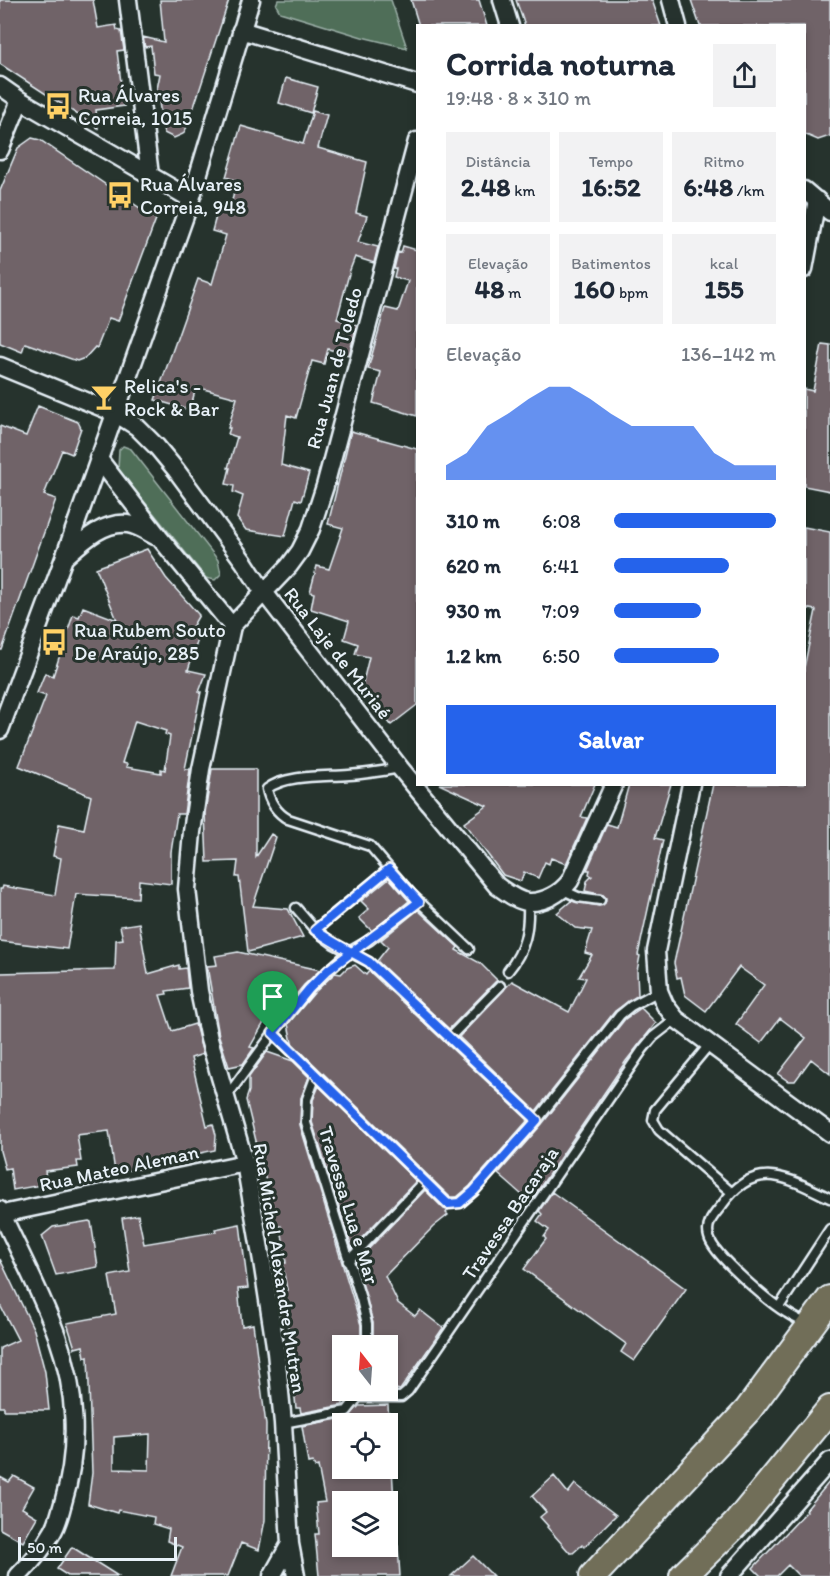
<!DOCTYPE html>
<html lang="pt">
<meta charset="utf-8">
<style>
body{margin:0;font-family:Itim,sans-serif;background:#f2f2f3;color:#1f2937;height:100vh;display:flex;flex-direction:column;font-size:22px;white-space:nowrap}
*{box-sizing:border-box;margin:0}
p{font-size:20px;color:#747a83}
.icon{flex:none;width:33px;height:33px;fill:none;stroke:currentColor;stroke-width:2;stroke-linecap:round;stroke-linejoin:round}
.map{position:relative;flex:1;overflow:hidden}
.side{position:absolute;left:416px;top:24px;width:390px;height:762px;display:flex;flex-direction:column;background:#fff;border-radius:0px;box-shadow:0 3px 9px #0003}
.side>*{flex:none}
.needle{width:39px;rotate:343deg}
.controls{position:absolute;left:332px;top:1335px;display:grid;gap:12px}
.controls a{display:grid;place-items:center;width:66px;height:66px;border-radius:0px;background:#fff;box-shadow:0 3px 9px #0003;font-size:30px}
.scale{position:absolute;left:18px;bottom:15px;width:159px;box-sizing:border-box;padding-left:6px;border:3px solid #e8f1f8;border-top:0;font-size:16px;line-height:21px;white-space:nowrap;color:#e8f1f8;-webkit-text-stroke:4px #26332d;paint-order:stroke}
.pin{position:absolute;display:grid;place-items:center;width:51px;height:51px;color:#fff;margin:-62px -26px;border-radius:50% 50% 50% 0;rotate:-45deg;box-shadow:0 0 6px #0007}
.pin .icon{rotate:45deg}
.round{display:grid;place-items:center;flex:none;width:63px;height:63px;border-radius:0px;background:#f2f2f3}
.headline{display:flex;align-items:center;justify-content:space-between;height:102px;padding:0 30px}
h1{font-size:33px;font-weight:700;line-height:45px}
.stats{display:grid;grid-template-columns:repeat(3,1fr);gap:9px;height:102px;padding:6px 30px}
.stats div{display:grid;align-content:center;border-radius:0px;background:#f2f2f3;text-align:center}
.stats b{font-size:26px;font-weight:700}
.stats small{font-size:16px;font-weight:400}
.stats p{font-size:16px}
.chart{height:168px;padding:12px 30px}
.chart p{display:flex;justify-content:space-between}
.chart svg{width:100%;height:108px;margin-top:6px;fill:#2563eb;opacity:.7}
.cta{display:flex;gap:12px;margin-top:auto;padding:12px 30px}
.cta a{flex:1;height:69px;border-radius:0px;background:#2563eb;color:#fff;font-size:24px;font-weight:700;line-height:69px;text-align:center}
ul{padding:0 30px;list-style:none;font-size:20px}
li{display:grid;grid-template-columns:96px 72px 1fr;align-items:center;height:45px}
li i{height:15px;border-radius:8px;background:#2563eb}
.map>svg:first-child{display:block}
.green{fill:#4f6e58;stroke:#9cb0a8;stroke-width:1.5}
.building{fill:#706468;stroke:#e8f1f8;stroke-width:1.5;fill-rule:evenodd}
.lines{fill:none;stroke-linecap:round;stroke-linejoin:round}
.lane-casing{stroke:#e8f1f8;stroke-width:13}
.street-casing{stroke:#e8f1f8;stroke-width:21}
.primary-casing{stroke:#e8f1f8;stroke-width:30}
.lane{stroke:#26332d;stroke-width:8}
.street{stroke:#26332d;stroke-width:16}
.primary{stroke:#716e59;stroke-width:26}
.route-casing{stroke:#fff;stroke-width:12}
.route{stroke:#2563eb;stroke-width:8}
.labels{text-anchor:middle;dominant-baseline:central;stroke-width:6;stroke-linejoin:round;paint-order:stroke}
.poi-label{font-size:20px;fill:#e8f1f8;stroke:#26332d;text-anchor:start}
.street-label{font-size:20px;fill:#e8f1f8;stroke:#26332d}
</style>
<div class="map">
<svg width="830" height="1576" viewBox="0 0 830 1576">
<rect width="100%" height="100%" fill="#26332d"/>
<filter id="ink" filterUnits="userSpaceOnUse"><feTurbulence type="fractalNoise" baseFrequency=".0167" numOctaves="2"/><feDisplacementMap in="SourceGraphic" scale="12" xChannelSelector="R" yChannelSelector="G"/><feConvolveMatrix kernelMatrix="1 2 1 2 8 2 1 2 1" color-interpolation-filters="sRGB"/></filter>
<g filter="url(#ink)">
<path class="green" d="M278 0H391L407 48 362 37 280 12 276 5Z
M123 446 131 449 218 560 221 574 215 580 206 578 118 469 119 450Z"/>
<path class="building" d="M0 0H93L98 28 116 25 117 30 121 31 124 50 117 51 124 106 96 110 98 128 0 64Z
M160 0H229L188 125 183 134 174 138 164 133 163 128 157 89 160 74 154 73 151 46 145 47 143 37 164 42Z
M411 0H479L487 26H419Z
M516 0H652L661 26H525Z
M691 0H830V136L818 140 804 134V26H700Z
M286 78 318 87 311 113 279 103Z
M313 111 327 115 318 148 367 162 356 213 367 216 358 242 378 247 374 263 355 257 350 270 337 319 357 325 349 355 328 349 324 364 312 361 296 418 287 415 281 465 309 473 301 501 295 499 285 536 246 530 237 518 243 496 233 492 234 486 226 484 230 468H228L237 437 228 434 230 428H228L237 398 196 387 190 410 155 400 198 279 212 284 226 235 212 231 218 209 229 212 237 181 226 177 241 126 303 144Z
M32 138 40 140 156 219 118 321 109 318 97 348 95 347 85 358 77 361 25 343 22 352 0 343V191L18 148Z
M403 246 417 250V416L373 403 381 372 368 369 385 308 398 311 408 281 394 277 396 269H394L398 252 401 253Z
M822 344 830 345V491L804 486V389L813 391Z
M38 406 78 422 81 428 72 454 62 450 44 495 56 499 2 650H0V426L26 436Z
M351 431 417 449V705L391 725 362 686 369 657 355 654 358 644 344 639 349 621 311 609 314 593 310 592 317 566 329 569 343 528 328 524Z
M804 527 830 532V1074L811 1059 795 1081H788L778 1074 806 1038 780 1018 761 1043 736 1024 764 985 739 967 706 1011 685 995 681 977 677 978 674 963 713 784H804V668L816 610 804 608Z
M147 549 166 578 199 615 192 627 201 630 188 670 206 674 199 692H201L185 769H190L184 814H177L171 852V884L139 880 138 898 76 894 67 949 0 941V889H2L3 886 55 895 61 858 53 856 59 824 84 829 91 796 19 766 46 696 37 693 45 673 53 676 73 615 79 617 83 607 117 620 96 568ZM135 721 166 731 165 734 170 736 165 770 161 769V773L126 767 127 764 122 763Z
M212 769H256V857L271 834 276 837 253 906 288 909 303 937 248 952 239 877H236L238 861 207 862 205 813Z
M439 784H595L581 817 587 818 566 864 551 858 549 864 545 862 538 878 524 872 521 881 503 875 464 823 487 806Z
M629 784H671L655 838 663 840 638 955 640 956 637 971 638 995 615 1011 536 1111 459 1037 512 981 569 1012 586 978 579 977 592 955 585 953 592 930 575 928 557 913 571 901 599 906 605 903 606 898 603 895 585 891 587 881 592 876 589 874 590 870H587L607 824 617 827Z
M389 878 409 901 372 931 359 918 369 909 361 901Z
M418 910 458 947 456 950 480 963 497 980 449 1029 377 961 388 947 381 940Z
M139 923 148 974 179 965V969L186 968 188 988 166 991 167 994 160 995 172 1031 195 1024 203 1054 191 1058 207 1126 213 1124 216 1135 215 1150 145 1165 146 1168 115 1172 109 1131 77 1135 81 1161H77L78 1167 45 1171 47 1184 13 1190 10 1168 5 1169 0 1151V973L115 970 116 940 123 939 120 926Z
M238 952 320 970 304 985 285 1008 282 991 250 1047 254 1048 243 1064 229 1067 219 1036 207 966 217 965 215 956Z
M355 965 366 975 369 971 528 1120 470 1186 457 1197H450L292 1043 288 1024 314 993 335 973 341 974 347 968Z
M641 1008 656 1023 626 1061 530 1202 498 1174 542 1124 625 1019Z
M267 1052 293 1061 309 1077 301 1098 300 1125 361 1325V1346H342L343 1405 301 1413 300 1408H296L293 1378H297L292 1334H289L281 1291 287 1290 282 1263H286L281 1226 271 1227 265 1186H267L246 1100 249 1091V1077Z
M319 1086 416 1181 352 1248 312 1122 313 1100Z
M425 1190 444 1209 448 1210 446 1213 448 1215 433 1227 385 1276 398 1303 415 1316 420 1310 443 1328 400 1390 387 1387V1346H373V1323L356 1262Z
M552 1192 686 1289 634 1361 621 1352 626 1344 524 1269 546 1239 544 1237 549 1230 537 1221 542 1214 539 1211Z
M138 1215 144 1244 216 1232 215 1229 240 1224 248 1288 238 1289 242 1326 253 1324 266 1425 265 1520 259 1550 241 1543 228 1576H171L182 1547 167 1541 169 1529 153 1524 154 1517 118 1510 117 1513 88 1504 92 1473 88 1356 85 1357 83 1346 75 1348 67 1323 116 1314 109 1276 130 1272 122 1218ZM150 1434 149 1470 114 1469V1437Z
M89 1221 91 1222 98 1267 56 1275 42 1236 53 1227Z
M0 1259 34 1330 45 1372 49 1410H4V1407H0V1348L18 1340 0 1305Z
M388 1405 389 1424H342V1468H392L394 1502H342V1546H398L400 1576H319L315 1534H319L316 1503 325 1502 318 1466 315 1467 313 1462 308 1463 302 1426 348 1417 359 1406Z
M14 1476 34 1487 22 1508 37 1517 23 1542 0 1529V1477L9 1482Z
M554 1476 568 1493 575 1484 616 1515 584 1547 582 1545 573 1553H570L547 1527 548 1526 540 1517 546 1512 532 1496Z
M830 1481V1576H799L788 1565 777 1576H761L753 1568 807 1511 806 1510Z
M72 1547 118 1576H68L57 1569Z
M473 1556 493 1576H451Z"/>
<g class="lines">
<defs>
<path id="lane" d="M400 768C383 771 366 774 349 775 326 777 286 774 267 789 269 801 277 813 288 819L370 846 411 894 469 949
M563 890 578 897 600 900
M296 908 315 930 334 944 369 962 537 1120 620 1015 631 1006 659 991
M315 930 389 869
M508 971C526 949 529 929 528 902
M273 1033 448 1204 460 1203 474 1191 537 1120
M449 1038 500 986
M709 1045 655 1110 653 1120 659 1130 731 1192
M316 1075 307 1099 306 1123 361 1299 367 1324V1346
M227 1096 274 1032 309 989 349 952 370 940 419 901
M348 1261 424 1182
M779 1307 830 1229
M807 1324C801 1321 793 1317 787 1313 770 1303 713 1255 709 1237 705 1224 714 1215 722 1205 756 1157 787 1178 830 1198
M358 1397H401L408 1391 643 1049 653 1037 676 1019
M283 1423 347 1411 358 1397 360 1390"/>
<path id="street" d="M128 0 150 175
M502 0 510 26
M671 0 678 26
M241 30 417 84
M0 86 20 100 191 199
M0 150 20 100
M804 190 830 212
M804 269 817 200
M0 366 115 413 137 427 157 447 176 470 244 562 263 591 400 768 497 886C506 892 517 901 528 902 544 903 561 893 570 881L614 784
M98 458 159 537 232 626
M65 557C82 542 103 521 128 524 137 525 147 532 155 536
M0 730 64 558 191 199 251 0
M691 784 656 951 659 991 665 1005 676 1019 830 1133
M0 1210C19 1252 41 1292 57 1336 76 1389 80 1448 63 1503 60 1513 58 1524 52 1533 43 1549 31 1563 18 1576
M2 1214 245 1163
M272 1576 290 1544
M296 1576 290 1544 283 1423 276 1352 262 1261 245 1163 209 1039 199 991 187 889 192 832 201 769 232 626 289 566 300 551 311 529 325 486 417 141
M729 1576 830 1461"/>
<path id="primary" d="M593 1576 748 1410 830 1299
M683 1576 736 1524 830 1409"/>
</defs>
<use href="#lane" class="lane-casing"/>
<use href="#street" class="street-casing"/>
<use href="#primary" class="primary-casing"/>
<use href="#lane" class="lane"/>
<use href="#street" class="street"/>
<use href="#primary" class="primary"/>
</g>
</g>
<g class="lines" filter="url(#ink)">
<defs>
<path id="route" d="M273 1033 309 989 328 970 419 902 389 869 315 930C333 943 350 951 369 962L537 1120 474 1191 460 1203 448 1204 273 1033"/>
</defs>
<use href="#route" class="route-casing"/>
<use href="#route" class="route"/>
</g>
<defs>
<symbol id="bus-bare" viewBox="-9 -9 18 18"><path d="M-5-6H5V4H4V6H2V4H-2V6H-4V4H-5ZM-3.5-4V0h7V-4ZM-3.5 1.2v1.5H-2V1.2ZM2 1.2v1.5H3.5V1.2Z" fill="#ffd166" stroke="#26332d" stroke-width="2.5" paint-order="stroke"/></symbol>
<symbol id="bar-bare" viewBox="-9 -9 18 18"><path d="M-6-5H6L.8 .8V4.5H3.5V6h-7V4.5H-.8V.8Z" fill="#ffd166" stroke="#26332d" stroke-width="2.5" paint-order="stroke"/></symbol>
</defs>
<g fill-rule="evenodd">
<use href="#bus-bare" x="39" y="87" width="38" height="38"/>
<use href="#bus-bare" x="101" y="176" width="38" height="38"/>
<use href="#bar-bare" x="85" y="378" width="38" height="38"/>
<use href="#bus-bare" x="35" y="623" width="38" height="38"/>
</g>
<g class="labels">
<g class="poi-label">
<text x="78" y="95">Rua Álvares<tspan x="78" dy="23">Correia, 1015</tspan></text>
<text x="140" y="184">Rua Álvares<tspan x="140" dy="23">Correia, 948</tspan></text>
<text x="124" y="386">Relica's -<tspan x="124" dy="23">Rock &amp; Bar</tspan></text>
<text x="74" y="630">Rua Rubem Souto<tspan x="74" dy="23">De Araújo, 285</tspan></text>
</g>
<g class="street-label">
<text transform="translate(334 368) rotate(-75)">Rua Juan de Toledo</text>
<text transform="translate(338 653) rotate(52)">Rua Laje de Muriaé</text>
<text transform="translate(119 1168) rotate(-12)">Rua Mateo Aleman</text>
<text transform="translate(349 1205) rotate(73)">Travessa Lua e Mar</text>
<text transform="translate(510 1213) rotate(-56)">Travessa Bacaraja</text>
<text transform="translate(280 1268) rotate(81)">Rua Michel Alexandre Mutran</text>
</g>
</g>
</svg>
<div class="controls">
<a><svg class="needle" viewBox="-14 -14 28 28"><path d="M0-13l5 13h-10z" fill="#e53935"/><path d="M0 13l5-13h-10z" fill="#747a83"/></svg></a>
<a><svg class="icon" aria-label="locate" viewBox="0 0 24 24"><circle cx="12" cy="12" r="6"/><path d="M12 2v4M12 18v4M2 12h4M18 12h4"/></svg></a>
<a><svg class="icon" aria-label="layers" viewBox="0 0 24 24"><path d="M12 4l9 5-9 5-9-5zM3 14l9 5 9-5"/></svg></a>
</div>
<div class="scale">50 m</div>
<div class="pin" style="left:273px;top:1033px;background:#1e9e55"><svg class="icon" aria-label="arrive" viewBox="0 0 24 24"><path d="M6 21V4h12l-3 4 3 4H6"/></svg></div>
<section class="side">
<div class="headline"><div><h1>Corrida noturna</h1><p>19:48 · 8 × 310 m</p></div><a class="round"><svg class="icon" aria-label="share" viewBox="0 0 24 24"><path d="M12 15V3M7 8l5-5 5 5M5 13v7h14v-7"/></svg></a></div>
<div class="stats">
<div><p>Distância</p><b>2.48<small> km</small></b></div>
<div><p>Tempo</p><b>16:52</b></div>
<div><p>Ritmo</p><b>6:48<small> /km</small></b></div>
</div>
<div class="stats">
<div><p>Elevação</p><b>48<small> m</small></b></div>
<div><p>Batimentos</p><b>160<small> bpm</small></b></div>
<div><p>kcal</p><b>155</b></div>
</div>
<div class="chart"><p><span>Elevação</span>136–142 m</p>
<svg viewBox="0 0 160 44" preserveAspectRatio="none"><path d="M0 44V38L10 33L20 22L30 17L40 11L50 6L60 6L70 11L80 17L90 22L100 22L110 22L120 22L130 33L140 38L150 38L160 38V44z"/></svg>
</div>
<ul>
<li><b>310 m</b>6:08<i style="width:100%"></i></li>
<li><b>620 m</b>6:41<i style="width:71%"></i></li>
<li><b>930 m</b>7:09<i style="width:54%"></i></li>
<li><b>1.2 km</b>6:50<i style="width:65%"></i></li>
</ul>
<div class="cta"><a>Salvar</a></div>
</section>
</div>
